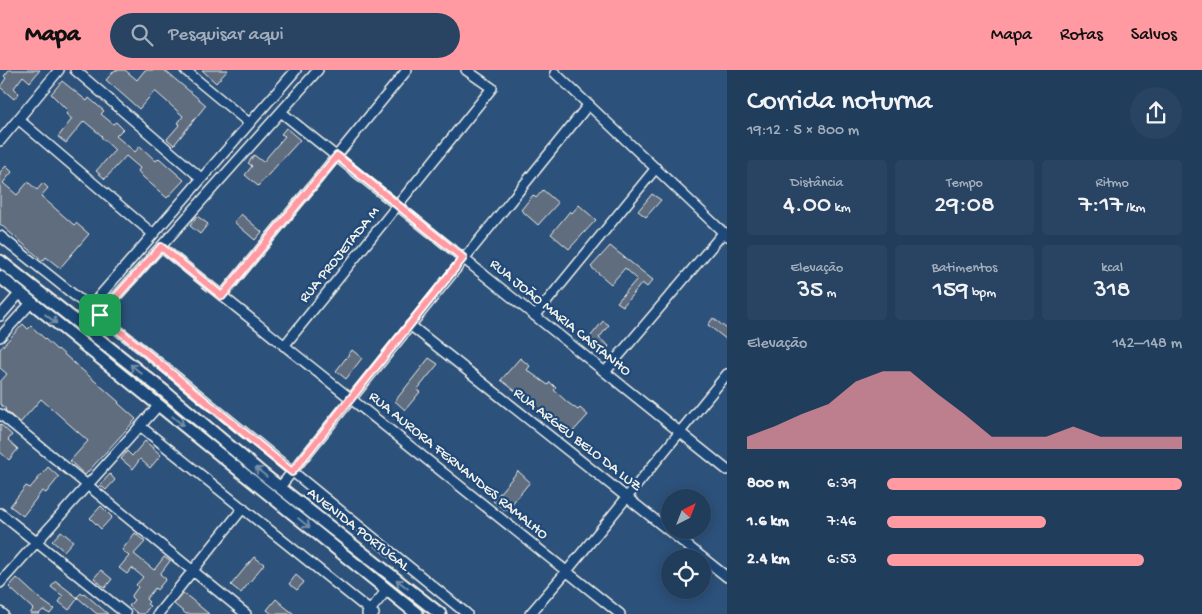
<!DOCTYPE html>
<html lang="pt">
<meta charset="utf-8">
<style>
body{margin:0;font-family:"Gochi Hand",sans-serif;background:#294462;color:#f1f3f6;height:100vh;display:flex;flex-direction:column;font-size:19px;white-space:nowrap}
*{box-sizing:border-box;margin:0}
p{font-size:16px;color:#a2aebb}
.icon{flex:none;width:28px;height:28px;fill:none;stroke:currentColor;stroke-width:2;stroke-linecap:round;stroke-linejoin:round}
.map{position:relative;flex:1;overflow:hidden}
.drawer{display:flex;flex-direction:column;background:#213d5c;width:475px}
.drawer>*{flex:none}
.needle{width:32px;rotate:42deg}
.fabs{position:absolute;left:661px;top:419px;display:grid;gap:10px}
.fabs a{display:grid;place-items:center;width:50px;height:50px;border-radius:50%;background:#213d5c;box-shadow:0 2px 12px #0003,0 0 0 1px #3e5672;font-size:25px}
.pin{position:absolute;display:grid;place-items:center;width:42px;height:42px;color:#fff;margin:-21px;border-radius:10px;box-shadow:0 2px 8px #0006}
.round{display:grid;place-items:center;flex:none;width:52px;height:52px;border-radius:26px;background:#294462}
.overview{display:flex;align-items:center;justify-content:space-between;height:85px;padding:0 20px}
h1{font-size:28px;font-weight:600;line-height:38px}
.stats{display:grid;grid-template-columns:repeat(3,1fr);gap:8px;height:85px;padding:5px 20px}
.stats div{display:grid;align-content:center;border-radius:5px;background:#294462;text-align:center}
.stats b{font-size:25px;font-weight:600}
.stats small{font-size:14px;font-weight:400}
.stats p{font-size:14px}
.chart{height:140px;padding:10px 20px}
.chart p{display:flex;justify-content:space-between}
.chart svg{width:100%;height:90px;margin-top:5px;fill:#ff9aa2;opacity:.7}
ul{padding:0 20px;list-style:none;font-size:16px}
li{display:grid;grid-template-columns:80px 60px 1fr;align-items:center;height:38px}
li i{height:12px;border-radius:6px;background:#ff9aa2}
header{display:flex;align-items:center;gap:30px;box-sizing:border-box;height:70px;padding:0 25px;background:#ff9aa2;color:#111}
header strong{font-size:24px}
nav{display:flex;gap:28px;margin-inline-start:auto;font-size:18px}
.search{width:350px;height:45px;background:#294462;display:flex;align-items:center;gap:12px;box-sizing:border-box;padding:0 18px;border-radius:28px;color:#a2aebb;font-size:19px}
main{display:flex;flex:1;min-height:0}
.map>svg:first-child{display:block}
.building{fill:#5f6d7f;stroke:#f4f1e8}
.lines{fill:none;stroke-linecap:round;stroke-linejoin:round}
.minor-casing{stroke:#f4f1e8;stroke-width:12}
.major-casing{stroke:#f4f1e8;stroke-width:15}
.minor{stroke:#1f4a7a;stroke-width:9}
.major{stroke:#1f4a7a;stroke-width:11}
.oneway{stroke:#748da6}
.route-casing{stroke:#fff;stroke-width:10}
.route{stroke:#ff9aa2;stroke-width:6}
.labels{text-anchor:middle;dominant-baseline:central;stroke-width:4.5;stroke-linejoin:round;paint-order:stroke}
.street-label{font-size:15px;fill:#f4f1e8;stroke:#1f4a7a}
</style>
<header>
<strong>Mapa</strong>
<div class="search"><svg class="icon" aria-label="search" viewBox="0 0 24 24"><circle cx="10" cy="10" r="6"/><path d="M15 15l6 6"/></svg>Pesquisar aqui</div>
<nav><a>Mapa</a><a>Rotas</a><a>Salvos</a></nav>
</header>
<main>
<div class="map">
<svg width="727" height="544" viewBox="0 0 727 544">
<rect width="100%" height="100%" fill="#2c517b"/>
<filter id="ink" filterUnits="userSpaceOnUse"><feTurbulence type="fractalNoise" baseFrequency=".02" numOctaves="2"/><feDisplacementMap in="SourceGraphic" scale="10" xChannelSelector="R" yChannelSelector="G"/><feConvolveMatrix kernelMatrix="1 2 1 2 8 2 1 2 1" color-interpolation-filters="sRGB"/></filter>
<g filter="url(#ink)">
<path class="building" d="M9 0H40L30 12 23 6 14 18 19 23 14 29 0 17 6 8 4 6Z
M115 0H125L137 10 145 0H164L206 35 174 75 167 69 180 54 178 53 183 46 156 22H154L139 39 106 10Z
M202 0H228L216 13Z
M62 11 87 31 89 28 104 41 101 44 113 54 116 52 123 59 116 66 135 82 140 76 156 91 159 88 184 110 167 128 143 107 138 101 140 98 126 86 105 109 96 101 115 80 101 67 102 66 84 51 66 73 58 67 72 49 66 44 68 41 51 24Z
M286 58 300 70 258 116 245 105 252 96 248 93 254 85 263 92 285 66 281 64Z
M6 96 12 102 3 113 17 125 28 112 37 120 43 113 48 118 41 126 74 155 76 153 89 164 60 198 46 187 43 191 0 154V102Z
M543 120 558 133 538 155 521 140 533 125 536 128Z
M652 124 661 130 646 147 638 141Z
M579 135 596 150 569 179 551 164 570 141 572 143Z
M241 144 262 162 255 170 234 152Z
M197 146 208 154 200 164 190 156Z
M610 176 653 210 647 217 642 213 623 236 617 232 637 209 625 198 611 214 591 197Z
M713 248 727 259V270L708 255Z
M603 251 609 255 599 268 609 276 602 285 586 272Z
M23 254 28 259 31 256 57 280 58 279 119 332 118 333 136 349 85 405 70 391 88 371 41 329 20 353 5 340 6 339 0 334V312L7 304 0 298V279Z
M352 280 362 288 346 309 336 301Z
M429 288 438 294 417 320 420 322 405 340 395 331Z
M520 288 530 296 527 300 548 315 550 312 556 318 554 320 567 332 578 340 580 338 588 345 568 367 539 339 538 340 529 334 521 327 522 326 501 310Z
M0 354 12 365 8 370 18 379 9 390 0 382Z
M145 371 161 385 150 398 140 389 133 399 121 389 127 381 132 386Z
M48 397 59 407 46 423 42 421 23 446 10 436 26 416 30 418Z
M518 401 530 412 506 441 493 431Z
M110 404 115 410 106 420 100 415Z
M101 436 112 447 101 459 90 448Z
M61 461 73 471 64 481 52 471Z
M135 463 145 472 134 484 154 500 164 487 170 491 160 504 166 509 157 520 155 518 146 529 149 532 147 534 150 536 144 544H138L129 536 134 530 131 527 138 517 136 515 143 507 132 498 127 504 119 498 129 486 122 480Z
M254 487 264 494 241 523 231 515Z
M101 500 112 509 105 518 94 508Z
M296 505 304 512 297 520 289 514Z
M17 508 40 529 54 539 50 544 43 540 39 544H30L33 539 9 517Z
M56 511 78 528 69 540 59 532 63 526 51 517Z
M81 523 83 525 84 523 108 544H97L77 527Z
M183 523 191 529 209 544H186L174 534Z
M276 529 285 537 294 544H272L267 540Z"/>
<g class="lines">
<defs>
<path id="minor" d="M75 0 201 108
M185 0 249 53
M555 3 727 166
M281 42 727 400
M18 49 153 164
M0 71 59 0
M0 166 163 296 467 544
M161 177 620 544
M222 226 407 0
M90 237 296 0
M100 245 318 0
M0 246 20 223
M535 246 656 98
M410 255 727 507
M0 267 31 233
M284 276 492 18 466 0
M605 302 724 162
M0 344 246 544
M140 356 374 544
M280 417 589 34
M0 443 126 544
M0 513 159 335
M0 542 3 544
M158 544 243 438
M367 544 387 520
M530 544 567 501 727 304"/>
<path id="major" d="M0 191 164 321 264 405 440 544
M0 207 417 544"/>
</defs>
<use href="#minor" class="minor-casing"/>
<use href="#major" class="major-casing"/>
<use href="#minor" class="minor"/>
<use href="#major" class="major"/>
</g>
<defs><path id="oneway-shaft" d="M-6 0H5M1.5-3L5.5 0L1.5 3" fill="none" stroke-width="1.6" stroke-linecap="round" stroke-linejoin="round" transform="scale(1.25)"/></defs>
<g class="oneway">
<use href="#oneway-shaft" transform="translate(51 249) rotate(38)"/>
<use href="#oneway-shaft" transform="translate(136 299) rotate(-141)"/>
<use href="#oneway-shaft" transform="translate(178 351) rotate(39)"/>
<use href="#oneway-shaft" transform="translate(261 402) rotate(-141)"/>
<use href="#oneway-shaft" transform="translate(304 453) rotate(39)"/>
<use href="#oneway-shaft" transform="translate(402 514) rotate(-142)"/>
</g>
</g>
<g class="lines" filter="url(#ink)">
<defs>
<path id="route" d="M337 86 463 188 292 402 100 245 161 177 222 226Z"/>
</defs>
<use href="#route" class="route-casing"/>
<use href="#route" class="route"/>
</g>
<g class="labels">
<g class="street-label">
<text transform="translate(340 185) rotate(-51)">RUA PROJETADA M</text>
<text transform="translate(560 248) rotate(39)">RUA JOÃO MARIA CASTANHO</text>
<text transform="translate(577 370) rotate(38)">RUA ARGEU BELO DA LUZ</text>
<text transform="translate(458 396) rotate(39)">RUA AURORA FERNANDES RAMALHO</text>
<text transform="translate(358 460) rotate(38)">AVENIDA PORTUGAL</text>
</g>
</g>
</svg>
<div class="fabs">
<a><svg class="needle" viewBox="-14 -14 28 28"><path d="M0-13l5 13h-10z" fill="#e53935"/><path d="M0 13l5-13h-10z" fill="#a2aebb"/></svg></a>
<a><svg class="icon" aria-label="locate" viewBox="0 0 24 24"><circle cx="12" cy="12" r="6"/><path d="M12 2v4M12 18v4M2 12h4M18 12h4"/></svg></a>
</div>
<div class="pin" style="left:100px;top:245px;background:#1e9e55"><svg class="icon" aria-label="arrive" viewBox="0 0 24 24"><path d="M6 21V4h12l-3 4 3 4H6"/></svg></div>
</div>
<section class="drawer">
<div class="overview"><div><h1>Corrida noturna</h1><p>19:12 · 5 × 800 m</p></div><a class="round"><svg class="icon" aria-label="share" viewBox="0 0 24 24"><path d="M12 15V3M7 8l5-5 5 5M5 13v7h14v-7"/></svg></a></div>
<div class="stats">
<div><p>Distância</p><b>4.00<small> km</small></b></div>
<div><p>Tempo</p><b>29:08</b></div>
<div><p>Ritmo</p><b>7:17<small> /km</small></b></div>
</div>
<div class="stats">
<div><p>Elevação</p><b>35<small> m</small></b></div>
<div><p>Batimentos</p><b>159<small> bpm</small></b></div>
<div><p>kcal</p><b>318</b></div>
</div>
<div class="chart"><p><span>Elevação</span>142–148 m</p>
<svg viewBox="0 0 160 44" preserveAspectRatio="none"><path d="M0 44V38L10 33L20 27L30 22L40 11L50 6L60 6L70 17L80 27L90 38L100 38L110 38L120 33L130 38L140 38L150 38L160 38V44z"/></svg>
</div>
<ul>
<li><b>800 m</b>6:39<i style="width:100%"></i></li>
<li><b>1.6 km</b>7:46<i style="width:54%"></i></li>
<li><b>2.4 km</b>6:53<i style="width:87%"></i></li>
</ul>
</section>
</main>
